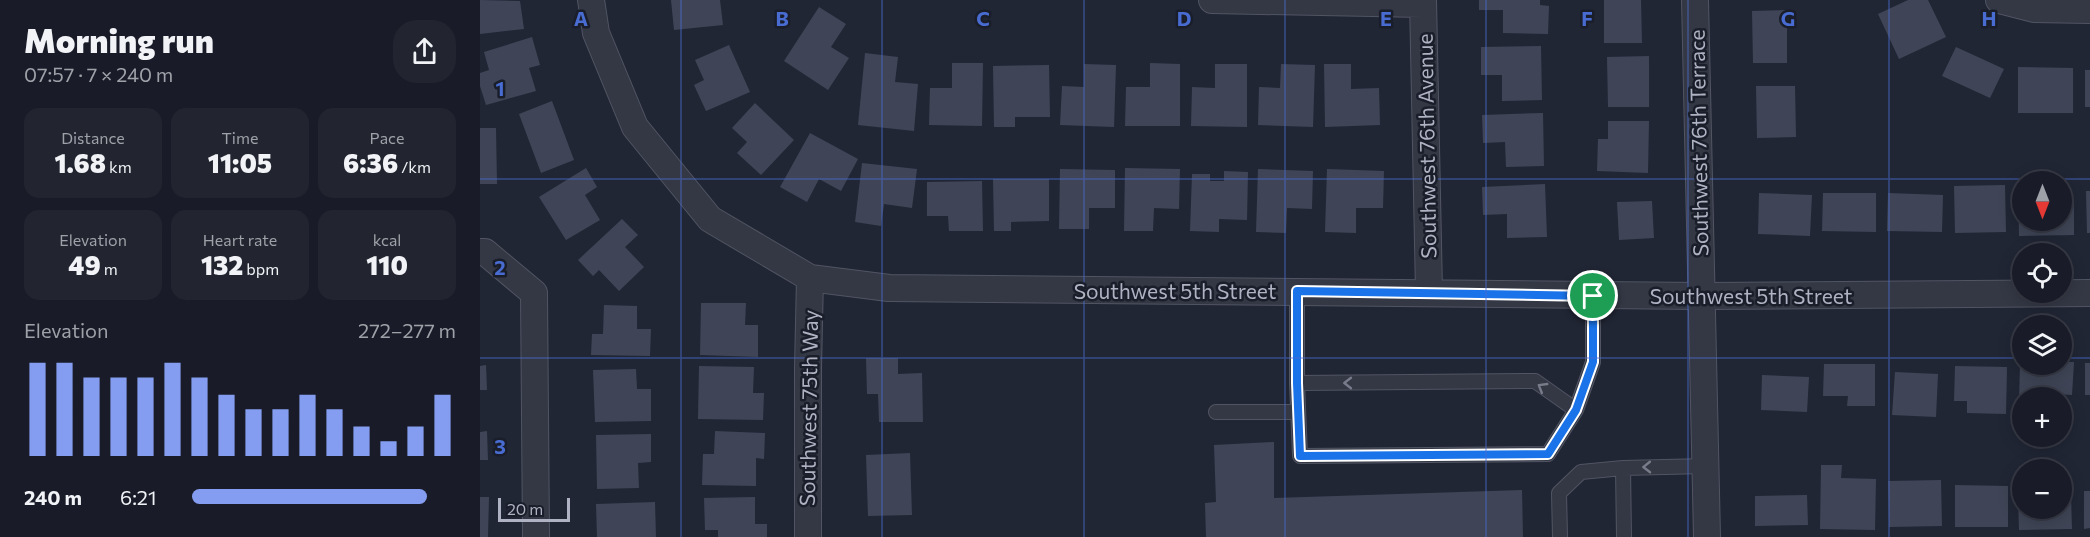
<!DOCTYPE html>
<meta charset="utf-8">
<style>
body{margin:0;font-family:Commissioner,sans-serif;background:#222530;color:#f1f3f6;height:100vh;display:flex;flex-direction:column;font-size:22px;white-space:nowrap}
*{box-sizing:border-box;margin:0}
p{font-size:20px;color:#9fa1a8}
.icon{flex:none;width:33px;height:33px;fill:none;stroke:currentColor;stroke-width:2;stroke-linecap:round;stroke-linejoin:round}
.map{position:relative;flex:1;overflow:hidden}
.sheet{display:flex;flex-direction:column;background:#191c28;width:480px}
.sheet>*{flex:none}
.needle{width:39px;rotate:180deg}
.fabs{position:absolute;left:1532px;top:171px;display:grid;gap:12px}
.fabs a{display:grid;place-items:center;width:60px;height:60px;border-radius:50%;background:#191c28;box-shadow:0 3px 15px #0003,0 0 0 2px #373a45;font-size:30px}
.scale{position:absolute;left:18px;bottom:15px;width:72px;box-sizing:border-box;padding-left:6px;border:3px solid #aeb2c2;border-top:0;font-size:16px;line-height:21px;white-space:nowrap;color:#aeb2c2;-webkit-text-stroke:4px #191e2a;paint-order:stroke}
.pin{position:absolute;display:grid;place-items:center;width:51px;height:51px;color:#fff;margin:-26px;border:3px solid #fff;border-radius:50%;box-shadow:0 2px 6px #0007}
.round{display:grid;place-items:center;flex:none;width:63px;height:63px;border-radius:24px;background:#222530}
.summary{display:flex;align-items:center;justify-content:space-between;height:102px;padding:0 24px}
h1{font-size:33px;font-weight:800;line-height:45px}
.figures{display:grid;grid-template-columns:repeat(3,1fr);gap:9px;height:102px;padding:6px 24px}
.figures div{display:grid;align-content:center;border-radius:15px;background:#222530;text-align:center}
.figures b{font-size:26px;font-weight:800}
.figures small{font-size:16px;font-weight:400}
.figures p{font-size:16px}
.chart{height:168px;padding:12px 24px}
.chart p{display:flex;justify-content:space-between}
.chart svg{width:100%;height:108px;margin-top:6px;stroke:#859df0;stroke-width:6}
ul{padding:0 24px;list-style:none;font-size:20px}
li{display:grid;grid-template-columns:96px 72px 1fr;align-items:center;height:45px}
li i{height:15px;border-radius:8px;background:#859df0}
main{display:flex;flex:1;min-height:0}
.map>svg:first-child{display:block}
.building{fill:#3f4556}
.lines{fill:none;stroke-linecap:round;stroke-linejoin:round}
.service-casing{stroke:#515563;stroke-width:16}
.minor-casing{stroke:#515563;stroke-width:28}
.service{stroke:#343845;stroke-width:14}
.minor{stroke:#343845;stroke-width:26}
.oneway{stroke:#777b8a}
.route-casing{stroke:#fff;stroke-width:12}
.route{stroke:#1a73e8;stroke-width:8}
.grid{fill:none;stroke:#486cd1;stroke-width:1.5;stroke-opacity:0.55}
.labels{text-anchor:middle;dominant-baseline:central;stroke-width:5;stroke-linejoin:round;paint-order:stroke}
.street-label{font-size:21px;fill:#aeb2c2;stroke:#191e2a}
.grid-label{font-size:20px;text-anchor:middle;font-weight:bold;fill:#486cd1;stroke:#191e2a;stroke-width:5;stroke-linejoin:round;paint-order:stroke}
</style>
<main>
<section class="sheet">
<div class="summary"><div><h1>Morning run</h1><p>07:57 · 7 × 240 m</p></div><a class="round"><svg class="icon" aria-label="share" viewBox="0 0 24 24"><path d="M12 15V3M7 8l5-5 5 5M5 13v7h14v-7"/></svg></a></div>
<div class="figures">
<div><p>Distance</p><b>1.68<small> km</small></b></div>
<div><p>Time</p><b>11:05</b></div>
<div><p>Pace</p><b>6:36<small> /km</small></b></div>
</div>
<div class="figures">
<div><p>Elevation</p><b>49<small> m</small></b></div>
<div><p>Heart rate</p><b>132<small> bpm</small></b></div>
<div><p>kcal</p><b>110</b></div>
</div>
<div class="chart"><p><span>Elevation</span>272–277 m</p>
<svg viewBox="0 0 160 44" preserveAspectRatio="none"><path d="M5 44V6M15 44V6M25 44V12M35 44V12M45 44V12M55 44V6M65 44V12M75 44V19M85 44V25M95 44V25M105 44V19M115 44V25M125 44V32M135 44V38M145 44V32M155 44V19"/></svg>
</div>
<ul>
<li><b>240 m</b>6:21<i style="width:89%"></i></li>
</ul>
</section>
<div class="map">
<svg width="1610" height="537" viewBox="0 0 1610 537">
<rect width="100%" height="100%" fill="#212635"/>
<path class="building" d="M0 0 40 1 44 29 0 34Z
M191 0H240L243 25 194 30Z
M999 0H1060V5L1069 6 1068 34 1023 33V10H999Z
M1124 0H1161L1162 43H1124Z
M1428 0H1448L1466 37 1419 59 1398 14Z
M339 7 366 24 351 47 369 58 348 90 304 61Z
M1307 10V63H1273L1272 11Z
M52 37 60 65 49 68 56 91 6 105 0 86V73L9 70 4 52Z
M249 45 270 92 226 111 214 85 224 80 215 60Z
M1061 46 1062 100 1022 101V75H1001V47Z
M1476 47 1524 69 1510 98 1462 76Z
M385 53 418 57 415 82 438 84 434 131 378 125Z
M1169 56V107H1128L1127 57Z
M472 63H503L502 126 449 125 450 88H472Z
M670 63 700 64V126H645L646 87H670Z
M604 64 636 65 634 127 580 125 582 86 604 87Z
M735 64H767V127L711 126 712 87 735 88Z
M801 64 835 65 833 127 778 125 779 87 800 88Z
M844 64H871V89L899 88 900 125 845 127Z
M569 65 570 117H535V127H514L513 66Z
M1538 67 1593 68V113H1538Z
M1605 70H1610V107H1605Z
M1276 86H1315L1316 137 1277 138Z
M72 101 94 160 61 173 39 114Z
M275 103 314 140 281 175 257 153 267 142 252 128Z
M1063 113 1064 166 1026 167 1025 142 1003 143 1002 115Z
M1128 121H1169L1168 173 1117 171 1118 139H1128Z
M0 128H16L17 184H0Z
M330 133 378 159 361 191 339 179 327 202 300 187Z
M382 163 437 169 432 208 404 204 401 226 375 222Z
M106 168 117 187 105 195 120 220 86 240 59 197Z
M645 168 700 169 699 209 674 208 673 231H644Z
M580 169 635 170V208H609V229H579Z
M778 169 833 171 832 209 807 208 806 233 776 232Z
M847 169 904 171 903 208H876V233L845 232Z
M744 171 768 172 767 220 739 219V232L710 231 712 174H730V181H744Z
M513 179H569V221L531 222V231H514Z
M502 181 503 231H469L468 216H447V182Z
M1065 184 1067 237 1027 238V214L1003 215 1002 187Z
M1525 185 1526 232 1475 233 1474 186Z
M1538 189H1542V220H1581V202H1594V235L1539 236Z
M1606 191H1610V233H1607Z
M1279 193 1332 195 1330 236 1278 234Z
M1343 193H1396V232L1342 231Z
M1408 193 1463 195 1462 232 1407 231Z
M1172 201 1174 238 1139 240 1137 202Z
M142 219 158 235 145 247 164 267 139 291 119 270 113 276 98 260Z
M221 303H266L265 325H278V357L220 355Z
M124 305 157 306V329H171L170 356 111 355 112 334H123Z
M386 358H418V374L442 373 443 422H399L398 394H387Z
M1581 362H1594L1592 395 1575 394 1574 398H1542V401H1539L1540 364H1581Z
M1605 363H1610V395H1605Z
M1344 364H1395V406H1367L1368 396H1343Z
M6 365 7 390H0V366Z
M219 366 274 367 273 393H284L283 420 218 419Z
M1475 366 1527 367 1526 414 1487 413V401H1474Z
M156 369 157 389H171V421L115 422 113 370Z
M1415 372 1458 374 1456 417 1412 415Z
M1282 375 1329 377 1327 412 1281 410Z
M7 431 8 460H0V432Z
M235 431 285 433 284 459 276 458V486L222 485 223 454H234Z
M171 434V462L158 463 159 488 117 489 116 435Z
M794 442V498L1042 490 1043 537H726L725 503 736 502 734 445Z
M430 453 432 515 388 516 386 455Z
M1341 465H1362L1361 478 1396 479 1395 530 1340 529Z
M1461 480 1462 526 1409 527 1408 481Z
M1475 485 1528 486V527H1475Z
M1604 491H1610V528L1604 529Z
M1327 495 1328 525 1275 526V496Z
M1581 495H1591L1592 529 1539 530 1538 497H1542V508H1581Z
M0 497H9L8 537H0Z
M275 497V524H287V537H238V530H225L224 498Z
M175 502 176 537H117L116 504Z"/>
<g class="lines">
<defs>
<path id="service" d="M817 291V383L820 456 1068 454 1096 410 1055 381 817 383
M1096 410 1113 362V296
M736 412H818
M1143 468 1144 537
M1080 537 1079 493 1101 472 1143 468 1226 466"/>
<path id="minor" d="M111 0 116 33 155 127 230 219 330 278 409 288 1221 296 1610 293
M732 0 943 4
M943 0 949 292
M1215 0 1227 537
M1519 0 1554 9 1610 10
M0 252H5L54 293 56 537
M328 537V368L330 278"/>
</defs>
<use href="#service" class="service-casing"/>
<use href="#minor" class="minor-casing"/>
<use href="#service" class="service"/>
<use href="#minor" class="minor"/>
</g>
<defs><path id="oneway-chevron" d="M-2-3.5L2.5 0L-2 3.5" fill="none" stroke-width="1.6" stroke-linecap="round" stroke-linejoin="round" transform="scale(1.5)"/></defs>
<g class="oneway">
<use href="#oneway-chevron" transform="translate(868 383) rotate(180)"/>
<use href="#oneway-chevron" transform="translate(1062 387) rotate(-149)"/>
<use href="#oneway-chevron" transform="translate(1167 467) rotate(179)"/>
</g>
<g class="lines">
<defs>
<path id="route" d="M817 291 1113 296V362L1096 410 1068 454 820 456 817 383Z"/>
</defs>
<use href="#route" class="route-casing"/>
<use href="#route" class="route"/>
</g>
<path class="grid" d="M201 0V537M402 0V537M604 0V537M805 0V537M1006 0V537M1208 0V537M1409 0V537M0 179H1610M0 358H1542M1581 358H1610"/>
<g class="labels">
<g class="street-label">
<text transform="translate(1218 143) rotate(-91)">Southwest 76th Terrace</text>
<text transform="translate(946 146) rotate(-91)">Southwest 76th Avenue</text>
<text x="695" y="290">Southwest 5th Street</text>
<text x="1271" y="295">Southwest 5th Street</text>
<text transform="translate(328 408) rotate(-89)">Southwest 75th Way</text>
</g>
</g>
<g class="grid-label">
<text x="101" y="26">A</text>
<text x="302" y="26">B</text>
<text x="503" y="26">C</text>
<text x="704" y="26">D</text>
<text x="906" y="26">E</text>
<text x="1107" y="26">F</text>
<text x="1308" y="26">G</text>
<text x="1509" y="26">H</text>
<text x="20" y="96">1</text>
<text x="20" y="275">2</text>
<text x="20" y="454">3</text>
</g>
</svg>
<div class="fabs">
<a><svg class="needle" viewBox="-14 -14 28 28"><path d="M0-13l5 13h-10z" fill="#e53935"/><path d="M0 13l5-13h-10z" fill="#9fa1a8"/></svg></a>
<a><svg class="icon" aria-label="locate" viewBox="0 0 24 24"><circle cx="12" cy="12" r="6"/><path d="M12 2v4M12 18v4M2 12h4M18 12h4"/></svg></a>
<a><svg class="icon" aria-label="layers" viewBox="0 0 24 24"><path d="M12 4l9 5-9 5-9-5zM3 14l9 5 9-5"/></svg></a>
<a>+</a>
<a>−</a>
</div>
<div class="scale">20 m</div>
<div class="pin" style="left:1113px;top:296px;background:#1e9e55"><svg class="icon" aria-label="arrive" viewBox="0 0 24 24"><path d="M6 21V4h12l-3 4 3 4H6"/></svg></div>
</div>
</main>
